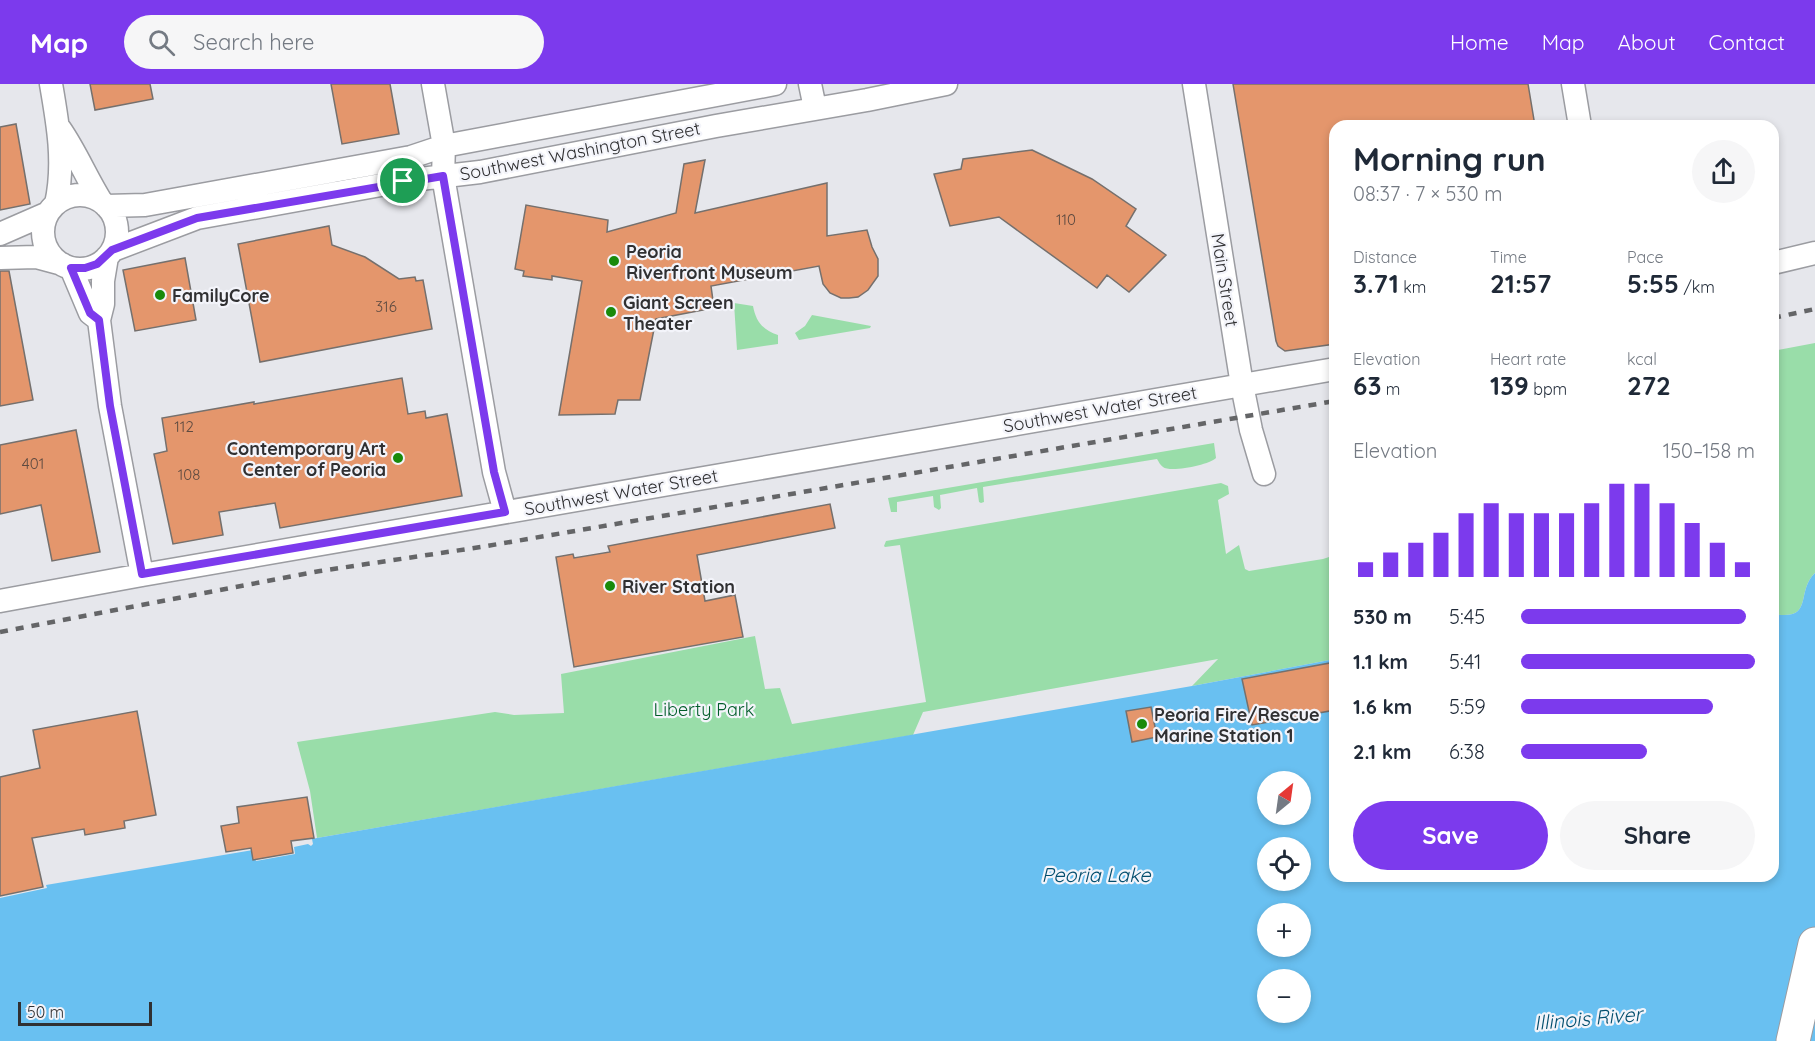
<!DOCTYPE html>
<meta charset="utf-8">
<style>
body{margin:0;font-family:Quicksand,sans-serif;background:#f6f6f7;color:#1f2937;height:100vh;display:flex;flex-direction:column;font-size:22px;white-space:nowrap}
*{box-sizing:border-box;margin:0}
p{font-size:20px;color:#747a83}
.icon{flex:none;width:33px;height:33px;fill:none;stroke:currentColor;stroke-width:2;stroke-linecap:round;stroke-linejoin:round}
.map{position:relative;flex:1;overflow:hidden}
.details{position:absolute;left:1329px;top:36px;width:450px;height:762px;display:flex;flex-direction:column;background:#fff;border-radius:18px;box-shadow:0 3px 9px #0003}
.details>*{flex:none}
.needle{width:39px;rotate:29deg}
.controls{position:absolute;left:1257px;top:687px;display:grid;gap:12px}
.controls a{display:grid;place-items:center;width:54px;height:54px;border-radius:50%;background:#fff;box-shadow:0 3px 9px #0003;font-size:30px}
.scale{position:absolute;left:18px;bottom:15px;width:134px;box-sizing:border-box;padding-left:6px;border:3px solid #303032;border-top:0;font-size:16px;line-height:21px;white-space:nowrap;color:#303032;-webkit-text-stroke:4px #f3f4fa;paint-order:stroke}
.pin{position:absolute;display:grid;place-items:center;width:51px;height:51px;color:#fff;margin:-26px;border:3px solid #fff;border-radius:50%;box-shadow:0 2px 6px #0007}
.round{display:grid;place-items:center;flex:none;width:63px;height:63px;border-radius:32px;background:#f6f6f7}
.summary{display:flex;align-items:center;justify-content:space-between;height:102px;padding:0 24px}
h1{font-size:33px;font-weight:700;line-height:45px}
.metrics{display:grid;grid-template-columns:repeat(3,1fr);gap:9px;height:102px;padding:6px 24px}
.metrics div{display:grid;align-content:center}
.metrics b{font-size:26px;font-weight:700}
.metrics small{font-size:16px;font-weight:400}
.metrics p{font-size:16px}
.chart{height:168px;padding:12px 24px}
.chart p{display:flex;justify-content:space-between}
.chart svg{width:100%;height:108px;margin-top:6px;stroke:#7c3aed;stroke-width:6}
.button{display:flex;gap:12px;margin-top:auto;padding:12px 24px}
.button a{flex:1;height:69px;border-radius:36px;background:#7c3aed;color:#fff;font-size:24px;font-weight:700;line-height:69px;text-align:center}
.button a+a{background:#f6f6f7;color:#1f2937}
ul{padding:0 24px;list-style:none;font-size:20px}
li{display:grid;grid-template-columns:96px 72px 1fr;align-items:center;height:45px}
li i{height:15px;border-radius:8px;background:#7c3aed}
header{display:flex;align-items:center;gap:36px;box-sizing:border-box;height:84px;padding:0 30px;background:#7c3aed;color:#fff}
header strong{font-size:28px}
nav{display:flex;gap:33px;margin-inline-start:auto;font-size:21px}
.search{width:420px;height:54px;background:#f6f6f7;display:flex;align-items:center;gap:15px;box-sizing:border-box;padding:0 21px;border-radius:33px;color:#747a83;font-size:22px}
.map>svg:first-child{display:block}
.green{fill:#99dda9}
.water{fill:#69c0f1;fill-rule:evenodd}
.building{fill:#e4966c;stroke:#75706d;stroke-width:1.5}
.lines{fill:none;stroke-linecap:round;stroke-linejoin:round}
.minor-casing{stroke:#9b9ca1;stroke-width:25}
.highway-casing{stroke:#9b9ca1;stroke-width:35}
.minor{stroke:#fff;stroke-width:22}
.highway{stroke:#fff;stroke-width:33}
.rail{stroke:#646567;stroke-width:4.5;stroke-dasharray:8 8;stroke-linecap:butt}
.route-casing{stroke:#fff;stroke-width:12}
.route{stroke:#7c3aed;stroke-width:8}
.poi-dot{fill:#198a0b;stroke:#f3f4fa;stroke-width:2}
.labels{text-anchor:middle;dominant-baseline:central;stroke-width:4.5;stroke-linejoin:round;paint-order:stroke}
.number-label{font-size:15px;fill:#5d4a40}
.street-label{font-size:18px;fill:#303032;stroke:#f3f4fa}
.poi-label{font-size:18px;font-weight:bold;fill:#303032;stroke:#f3f4fa;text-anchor:start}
.park-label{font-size:18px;fill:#035d2b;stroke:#f3f4fa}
.water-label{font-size:20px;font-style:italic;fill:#034e6e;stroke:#f3f4fa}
</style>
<header>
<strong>Map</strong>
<div class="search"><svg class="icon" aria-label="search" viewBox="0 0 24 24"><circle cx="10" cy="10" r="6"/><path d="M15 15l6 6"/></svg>Search here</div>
<nav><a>Home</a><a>Map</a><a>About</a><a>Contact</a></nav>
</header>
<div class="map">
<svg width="1815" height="957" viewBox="0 0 1815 957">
<rect width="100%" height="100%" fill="#e6e7ec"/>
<path class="green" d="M734 219 753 222C756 238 763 246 778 251V260L737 266Z
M812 231 871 242 870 244 799 256 795 249 805 242Z
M1815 259V489C1795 508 1815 537 1773 530V267Z
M1214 359 1216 374C1209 381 1170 389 1163 383 1160 381 1159 378 1157 375L983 403 984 418 981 419 979 418 977 404 940 411 941 424 939 426 934 423 933 412 897 418V428H891L888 414Z
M1221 399 1228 402 1229 410 1218 416 1226 470 1239 461 1245 485 1249 487 1323 475 1335 471V575L1192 602 1218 575 923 628 913 651 317 754 310 707 297 658 495 628 514 631 564 629 561 590 755 552 765 605 780 604 792 640 926 618 900 461 885 463 884 462 886 457Z"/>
<path class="water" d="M1815 489V957H0V814L47 804 46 801 253 766 256 777 295 770 294 763 308 760 311 762 313 760 312 755 317 754 1192 602 1335 575V792H1773V530C1815 537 1795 508 1815 489ZM1268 698H1300V730H1268ZM1268 764H1300V796H1268ZM1268 830H1300V862H1268ZM1268 896H1300V928H1268Z"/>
<path class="building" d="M90 0H150L153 15 95 26Z
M331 0H390L399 50 342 60Z
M1233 0H1528L1535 42H1335V260L1285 267 1278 262 1276 257Z
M16 40 30 120 0 126V43Z
M1032 66 1092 95 1136 125 1126 142 1166 171 1129 208 1107 191 1097 204 999 133 950 142 934 90 961 85 963 75Z
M705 76 695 129 827 99V152L867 146 872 163 878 175V192L868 206 858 213 849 214H841L830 209 823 200 819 182 711 202 714 224 656 235 640 316H618L615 330 559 331 582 197 552 192V196L523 192 524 187 515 185 526 121 608 136 607 148 676 129 684 80Z
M329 142 332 161 365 173 399 195 415 193 416 197 423 196 432 245 260 278 238 160Z
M185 174 196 236 135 247 123 186Z
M0 187H9L33 316 0 322Z
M402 294 408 330 425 327 426 334 447 330 462 412 280 444 275 419 219 428 223 451 173 460 154 370 167 367 162 334 254 318V320Z
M76 346 100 468 52 477 41 421 0 430V361Z
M830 420 835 444 697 471 705 517 735 511 743 553 574 583 556 473 573 470 574 474 610 468 608 462Z
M1330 579 1335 611V626L1252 641 1242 595Z
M1151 623 1157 653 1132 658 1126 627Z
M137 627 156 731 124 737 125 744 85 751 84 745 32 754 43 803 0 812V693L40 684 33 646Z
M307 713 314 754 291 757 293 769 253 776 251 764 226 768 221 742 239 739 237 723Z"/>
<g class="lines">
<defs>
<path id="minor" d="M51 0C58 40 65 80 56 120
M433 0 444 62 443 92 494 388 505 428
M810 0 815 24
M1194 0 1242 301 1251 346 1264 390
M1573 0 1580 42
M60 45C76 68 86 93 101 117
M43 148a37 37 0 1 1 74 0a37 37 0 1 1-74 0Z
M106 122 145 121 411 73 444 62 775 0
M0 150 48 129
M113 166 197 134 403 97 480 88 716 42 867 16 946 0
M107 173 103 197V220L99 236 110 322 142 491
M0 174 36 173 62 180
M1773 179 1815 169
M71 184 90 229 99 236
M0 517 142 491 1335 285"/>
<path id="highway" d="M1793 957 1815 860"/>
</defs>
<use href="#minor" class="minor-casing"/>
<use href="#highway" class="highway-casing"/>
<use href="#minor" class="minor"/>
<use href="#highway" class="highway"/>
<path class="rail" d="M1773 234 1815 225
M0 548 320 487 481 463 1335 317"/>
</g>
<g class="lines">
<defs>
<path id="route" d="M443 92 494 388 505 428 142 490 110 322 99 236 90 229 71 184H85L97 180 112 166 197 134Z"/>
</defs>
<use href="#route" class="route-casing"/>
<use href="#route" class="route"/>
</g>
<g class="poi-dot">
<circle cx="614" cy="177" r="6"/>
<circle cx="160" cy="211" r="6"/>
<circle cx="611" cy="228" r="6"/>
<circle cx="398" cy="374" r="6"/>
<circle cx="610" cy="502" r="6"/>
<circle cx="1142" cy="640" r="6"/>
</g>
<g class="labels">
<g class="number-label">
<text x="1066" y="135">110</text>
<text x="386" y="222">316</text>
<text x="184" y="342">112</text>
<text x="33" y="379">401</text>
<text x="189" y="390">108</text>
</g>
<g class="street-label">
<text transform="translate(580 67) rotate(-11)">Southwest Washington Street</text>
<text transform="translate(1225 196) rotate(81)">Main Street</text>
<text transform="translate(1100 325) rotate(-10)">Southwest Water Street</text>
<text transform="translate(621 408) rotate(-10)">Southwest Water Street</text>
</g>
<g class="poi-label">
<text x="626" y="167">Peoria<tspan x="626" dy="21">Riverfront Museum</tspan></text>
<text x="172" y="211">FamilyCore</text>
<text x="623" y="218">Giant Screen<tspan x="623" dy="21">Theater</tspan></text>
<text x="386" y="364" text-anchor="end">Contemporary Art<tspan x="386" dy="21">Center of Peoria</tspan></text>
<text x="622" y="502">River Station</text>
<text x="1154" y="630">Peoria Fire/Rescue<tspan x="1154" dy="21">Marine Station 1</tspan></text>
</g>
<g class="park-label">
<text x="704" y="625">Liberty Park</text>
</g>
<g class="water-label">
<text x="1096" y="790">Peoria Lake</text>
<text transform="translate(1588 934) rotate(-5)">Illinois River</text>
</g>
</g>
</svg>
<div class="controls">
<a><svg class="needle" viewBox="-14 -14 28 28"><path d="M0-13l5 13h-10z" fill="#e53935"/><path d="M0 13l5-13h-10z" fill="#747a83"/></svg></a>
<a><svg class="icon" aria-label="locate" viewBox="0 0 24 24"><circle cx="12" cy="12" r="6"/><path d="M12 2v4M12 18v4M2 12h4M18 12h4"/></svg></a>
<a>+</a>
<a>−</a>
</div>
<div class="scale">50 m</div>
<div class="pin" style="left:403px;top:97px;background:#1e9e55"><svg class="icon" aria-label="arrive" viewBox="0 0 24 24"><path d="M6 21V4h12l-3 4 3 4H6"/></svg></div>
<section class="details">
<div class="summary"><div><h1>Morning run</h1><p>08:37 · 7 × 530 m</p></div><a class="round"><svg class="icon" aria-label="share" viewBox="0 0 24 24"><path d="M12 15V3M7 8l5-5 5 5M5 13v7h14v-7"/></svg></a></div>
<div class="metrics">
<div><p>Distance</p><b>3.71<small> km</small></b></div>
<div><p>Time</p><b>21:57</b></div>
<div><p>Pace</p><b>5:55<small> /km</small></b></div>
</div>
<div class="metrics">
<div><p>Elevation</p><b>63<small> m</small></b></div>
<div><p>Heart rate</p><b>139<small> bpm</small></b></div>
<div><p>kcal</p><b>272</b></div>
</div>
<div class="chart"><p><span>Elevation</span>150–158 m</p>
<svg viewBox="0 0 160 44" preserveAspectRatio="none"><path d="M5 44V38M15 44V34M25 44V30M35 44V26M45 44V18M55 44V14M65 44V18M75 44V18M85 44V18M95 44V14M105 44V6M115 44V6M125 44V14M135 44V22M145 44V30M155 44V38"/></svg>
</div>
<ul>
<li><b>530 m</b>5:45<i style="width:96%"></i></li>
<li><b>1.1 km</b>5:41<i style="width:100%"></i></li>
<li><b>1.6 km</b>5:59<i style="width:82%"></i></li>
<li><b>2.1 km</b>6:38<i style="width:54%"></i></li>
</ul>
<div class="button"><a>Save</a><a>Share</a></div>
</section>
</div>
